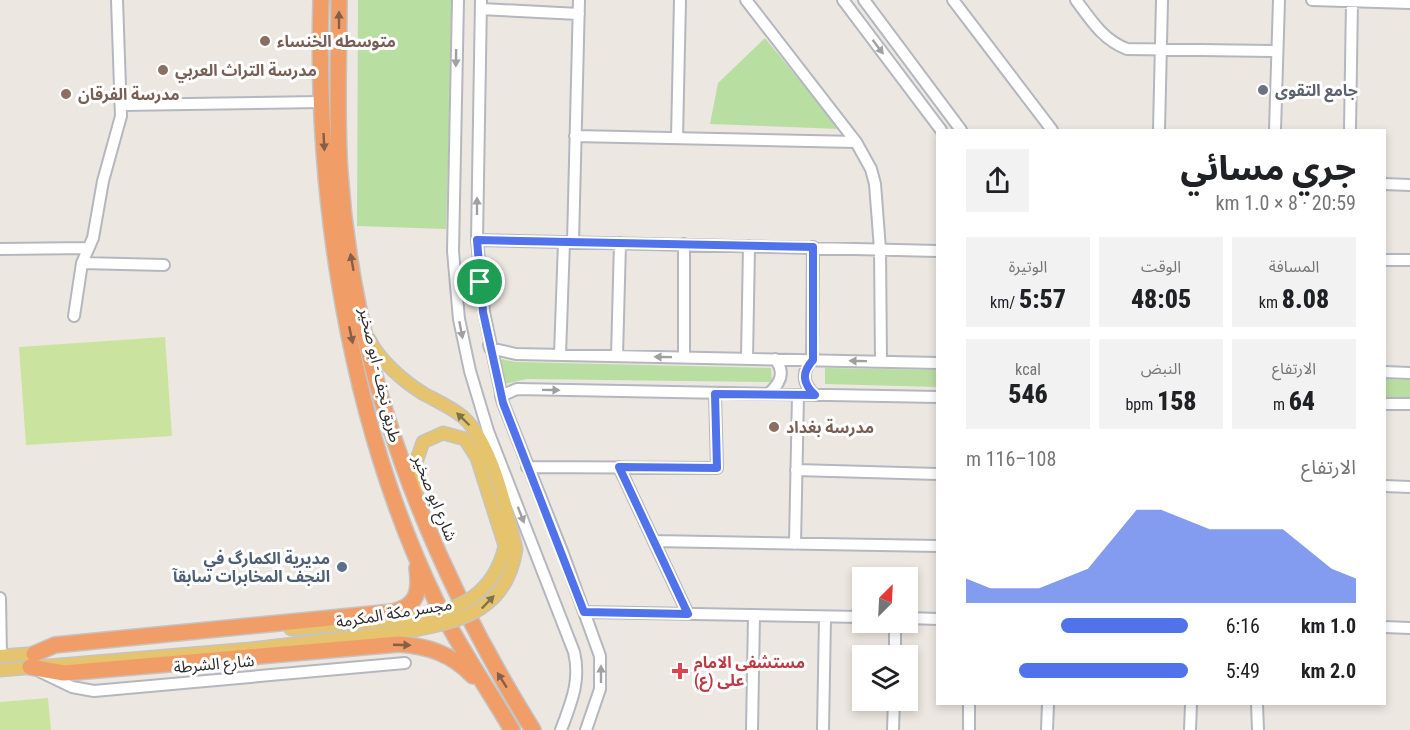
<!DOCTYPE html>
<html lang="ar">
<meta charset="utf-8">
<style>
body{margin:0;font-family:"Roboto Condensed","Noto Sans Arabic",sans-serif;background:#f2f2f2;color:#202124;direction:rtl;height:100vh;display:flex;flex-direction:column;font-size:22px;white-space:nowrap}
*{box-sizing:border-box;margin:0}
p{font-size:20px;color:#757577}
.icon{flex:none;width:33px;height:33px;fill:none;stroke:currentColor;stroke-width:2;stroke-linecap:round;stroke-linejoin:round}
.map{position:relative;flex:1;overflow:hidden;direction:ltr}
.details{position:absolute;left:936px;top:129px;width:450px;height:576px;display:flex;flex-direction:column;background:#fff;border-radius:0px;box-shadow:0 3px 9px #0003;direction:rtl}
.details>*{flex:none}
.needle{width:39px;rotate:24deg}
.controls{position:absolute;left:852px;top:567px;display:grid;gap:12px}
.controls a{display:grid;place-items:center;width:66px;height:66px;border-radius:0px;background:#fff;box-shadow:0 3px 9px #0003;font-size:30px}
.pin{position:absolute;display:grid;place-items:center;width:51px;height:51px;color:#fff;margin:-26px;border:3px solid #fff;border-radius:50%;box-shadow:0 2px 6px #0007}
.round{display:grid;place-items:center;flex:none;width:63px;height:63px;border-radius:0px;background:#f2f2f2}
.headline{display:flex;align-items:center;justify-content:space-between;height:102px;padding:0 30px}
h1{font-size:33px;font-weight:800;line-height:45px}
.metrics{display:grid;grid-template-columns:repeat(3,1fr);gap:9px;height:102px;padding:6px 30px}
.metrics div{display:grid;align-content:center;border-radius:0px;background:#f2f2f2;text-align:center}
.metrics b{font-size:26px;font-weight:800}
.metrics small{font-size:16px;font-weight:400}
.metrics p{font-size:16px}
.chart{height:168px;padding:12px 30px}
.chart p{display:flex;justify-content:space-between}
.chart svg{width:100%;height:108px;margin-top:6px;fill:#5073eb;opacity:.7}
ul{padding:0 30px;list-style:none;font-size:20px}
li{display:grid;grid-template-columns:96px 72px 1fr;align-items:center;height:45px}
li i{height:15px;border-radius:8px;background:#5073eb}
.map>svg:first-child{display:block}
.green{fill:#b9dea2}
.pitch{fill:#cae49f}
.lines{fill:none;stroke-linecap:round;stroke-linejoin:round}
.minor-casing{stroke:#b4b7bf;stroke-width:14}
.major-casing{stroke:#c4c4c4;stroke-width:15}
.highway-casing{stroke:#c4c4c4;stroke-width:18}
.minor{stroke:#fff;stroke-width:10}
.major{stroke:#e5c46d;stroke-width:12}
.highway{stroke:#f19d68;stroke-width:15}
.major-bridge-casing{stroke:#c4c4c4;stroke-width:15;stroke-linecap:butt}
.major-bridge{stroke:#e5c46d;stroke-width:12}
.oneway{fill:#855f48}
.oneway2{fill:#a0a0a0}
.oneway3{fill:#80714a}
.route-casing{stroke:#fff;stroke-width:12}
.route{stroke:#5073eb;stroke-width:8}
.education-dot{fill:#8d6e63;stroke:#fff;stroke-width:2}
.worship-dot{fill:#6b7280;stroke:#fff;stroke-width:2}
.service-dot{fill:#5c6f8a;stroke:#fff;stroke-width:2}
.health-dot{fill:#e0444e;stroke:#fff;stroke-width:2}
.labels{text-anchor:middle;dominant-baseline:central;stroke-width:6;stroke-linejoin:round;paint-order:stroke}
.education-label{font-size:16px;font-weight:bold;fill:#785e54;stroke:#fff;text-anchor:start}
.worship-label{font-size:16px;font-weight:bold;fill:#5b616d;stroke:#fff;text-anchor:start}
.street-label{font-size:16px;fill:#2d2d2d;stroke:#fff}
.service-label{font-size:16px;font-weight:bold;fill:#4e5e75;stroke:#fff;text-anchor:end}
.health-label{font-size:16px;font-weight:bold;fill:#be3a42;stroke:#fff;text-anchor:start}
</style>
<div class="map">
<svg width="1410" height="730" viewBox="0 0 1410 730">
<rect width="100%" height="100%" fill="#ede7e1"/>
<path class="green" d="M358 0H453L446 229 357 226Z
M765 38 840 129 710 124 718 83Z
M500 359 516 362 771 368 772 382 527 379 504 384Z
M825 368 937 370V387L825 384Z
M1384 379 1410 380V398H1385Z"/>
<path class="pitch" d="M165 337 172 436 26 445 19 347Z
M48 698 51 730H0V702Z"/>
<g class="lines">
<defs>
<path id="minor" d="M458 0 453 251 459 319 470 371 488 431 574 652C581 681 571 703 561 730
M481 0 477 240 484 312 503 403 562 551 600 656V689L586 730
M746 0 856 142 871 169 875 184 880 249 881 362
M843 0 941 130
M864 0 961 130
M953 0 1052 130
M1076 0C1091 20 1103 40 1127 49L1277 51
M1312 0 1410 3
M481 9 579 14
M122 105 322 102
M1159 130 1162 0
M1275 130 1279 0
M1350 130 1352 1
M575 136 856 142
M677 138 680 0
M1384 184 1410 185
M477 240 938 251
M573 242 579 0
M813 247 812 360C801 373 803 384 815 395
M0 249 88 248
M1384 260H1410
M82 263 164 265
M456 284 479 282
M74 316 82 263 93 238 103 181 121 116 117 0
M489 345 490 348 516 354 938 363
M560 355 564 242
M617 356 620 243
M684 358V244
M747 359 749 246
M1384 372 1410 373
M768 394C780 384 786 373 775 359
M503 403 501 396 517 389 938 397
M1384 404H1410
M527 467 717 468 715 394
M619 467 688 614
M796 470 938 474
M1384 486 1410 487
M654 541 938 546
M795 544 798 395
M0 598 1 656
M584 612 862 617
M908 618 938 619
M1384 627 1410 628
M895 656V622
M41 672 72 687 94 691 405 663
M1257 704 1258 730
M752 730 754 615
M823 730 825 617
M893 730 894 700
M969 730V704
M1047 730 1048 704
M1190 730 1191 704"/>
<path id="major" d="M369 339C379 360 403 381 424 394 437 401 451 407 463 417 493 444 507 512 516 549
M419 488 414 468 423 442 443 433 465 439 477 458 505 546
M291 629 415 618
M0 656 41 653
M0 670 250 649 415 630"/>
<path id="highway" d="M321 0C315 198 349 421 436 601 458 646 487 687 512 730
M339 0C339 58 336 115 340 173 354 372 428 562 533 730
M34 654 55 645 392 612C418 606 420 591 417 568
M30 667 64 673 399 644C428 646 452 654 473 676"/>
</defs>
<use href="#minor" class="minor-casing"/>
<use href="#major" class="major-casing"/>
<use href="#highway" class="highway-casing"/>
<use href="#minor" class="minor"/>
<use href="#major" class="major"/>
<use href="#highway" class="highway"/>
<defs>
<path id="major-bridge" d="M415 618C460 610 494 594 505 546
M415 630C466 620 507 608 516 549"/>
</defs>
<use href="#major-bridge" class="major-bridge-casing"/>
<use href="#major-bridge" class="major-bridge"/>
</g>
<defs><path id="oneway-solid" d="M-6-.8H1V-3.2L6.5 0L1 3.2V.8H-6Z" transform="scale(1.5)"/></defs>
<g class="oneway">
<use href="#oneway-solid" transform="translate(339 20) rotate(-90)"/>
<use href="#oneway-solid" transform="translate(324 142) rotate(87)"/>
<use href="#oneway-solid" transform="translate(352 262) rotate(-100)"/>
<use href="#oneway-solid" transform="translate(351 335) rotate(78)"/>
<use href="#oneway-solid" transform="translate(402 645) rotate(2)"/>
<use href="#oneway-solid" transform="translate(502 680) rotate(-122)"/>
</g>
<g class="oneway2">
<use href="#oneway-solid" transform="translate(878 47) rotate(53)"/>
<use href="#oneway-solid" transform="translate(456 58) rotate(91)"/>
<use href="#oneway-solid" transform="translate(477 206) rotate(-90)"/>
<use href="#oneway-solid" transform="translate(461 330) rotate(79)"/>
<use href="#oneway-solid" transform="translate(663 357) rotate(-179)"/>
<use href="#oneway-solid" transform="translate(858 361) rotate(-179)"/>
<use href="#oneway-solid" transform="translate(551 390) rotate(1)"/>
<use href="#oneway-solid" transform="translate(521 515) rotate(69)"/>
<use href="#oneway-solid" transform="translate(601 674) rotate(-90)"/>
</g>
<g class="oneway3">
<use href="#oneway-solid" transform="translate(463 419) rotate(-136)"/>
<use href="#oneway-solid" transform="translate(488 602) rotate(-46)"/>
</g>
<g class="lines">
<defs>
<path id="route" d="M477 240 813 247V360C801 373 803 384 815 395L715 394 717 468 619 467 688 614 584 612 503 403 483 312Z"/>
</defs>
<use href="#route" class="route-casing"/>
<use href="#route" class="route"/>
</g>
<g class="education-dot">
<circle cx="265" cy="41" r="6"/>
<circle cx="163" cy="70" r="6"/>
<circle cx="66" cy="94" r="6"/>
<circle cx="774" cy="427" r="6"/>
</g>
<circle class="worship-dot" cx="1263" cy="90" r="6"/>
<circle class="service-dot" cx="342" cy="567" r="6"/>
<path class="health-dot" d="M677 662h6v6h6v6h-6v6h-6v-6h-6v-6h6z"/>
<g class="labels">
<g class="education-label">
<text x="277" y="41">متوسطه الخنساء</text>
<text x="175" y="70">مدرسة التراث العربي</text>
<text x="78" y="94">مدرسة الفرقان</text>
<text x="786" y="427">مدرسة بغداد</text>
</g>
<g class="worship-label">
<text x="1275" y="90">جامع التقوى</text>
</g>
<g class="street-label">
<text transform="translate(380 375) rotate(77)">طريق نجف - ابو صخير</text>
<text transform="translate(435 498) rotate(68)">شارع ابو صخير</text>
<text transform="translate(394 613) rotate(-9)">مجسر مكة المكرمة</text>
<text transform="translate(214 664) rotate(-5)">شارع الشرطة</text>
</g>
<g class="service-label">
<text x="330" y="558">مديرية الكمارگ في<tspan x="330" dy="18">النجف المخابرات سابقآ</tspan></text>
</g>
<g class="health-label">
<text x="694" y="662">مستشفی الامام<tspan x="694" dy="18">علی (ع)</tspan></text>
</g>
</g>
</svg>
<div class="controls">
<a><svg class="needle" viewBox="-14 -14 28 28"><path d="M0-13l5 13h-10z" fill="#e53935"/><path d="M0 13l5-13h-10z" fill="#757577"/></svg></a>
<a><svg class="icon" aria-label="layers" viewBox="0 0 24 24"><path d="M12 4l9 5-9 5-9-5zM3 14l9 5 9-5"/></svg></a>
</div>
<div class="pin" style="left:480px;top:282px;background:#1e9e55"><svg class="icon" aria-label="arrive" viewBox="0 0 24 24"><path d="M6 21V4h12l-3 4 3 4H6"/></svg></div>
<section class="details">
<div class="headline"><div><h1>جري مسائي</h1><p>20:59 · 8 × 1.0 km</p></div><a class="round"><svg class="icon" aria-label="share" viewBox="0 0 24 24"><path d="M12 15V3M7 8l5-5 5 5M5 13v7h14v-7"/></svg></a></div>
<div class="metrics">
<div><p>المسافة</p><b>8.08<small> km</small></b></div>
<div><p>الوقت</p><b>48:05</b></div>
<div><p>الوتيرة</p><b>5:57<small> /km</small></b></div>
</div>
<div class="metrics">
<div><p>الارتفاع</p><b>64<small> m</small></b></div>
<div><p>النبض</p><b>158<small> bpm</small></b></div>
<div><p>kcal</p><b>546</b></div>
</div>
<div class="chart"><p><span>الارتفاع</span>108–116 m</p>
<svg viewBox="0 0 160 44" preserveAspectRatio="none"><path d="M0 44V34L10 38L20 38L30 38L40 34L50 30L60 18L70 6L80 6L90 10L100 14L110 14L120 14L130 14L140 22L150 30L160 34V44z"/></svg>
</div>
<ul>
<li><b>1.0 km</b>6:16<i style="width:57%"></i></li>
<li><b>2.0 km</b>5:49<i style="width:76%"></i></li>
</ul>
</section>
</div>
